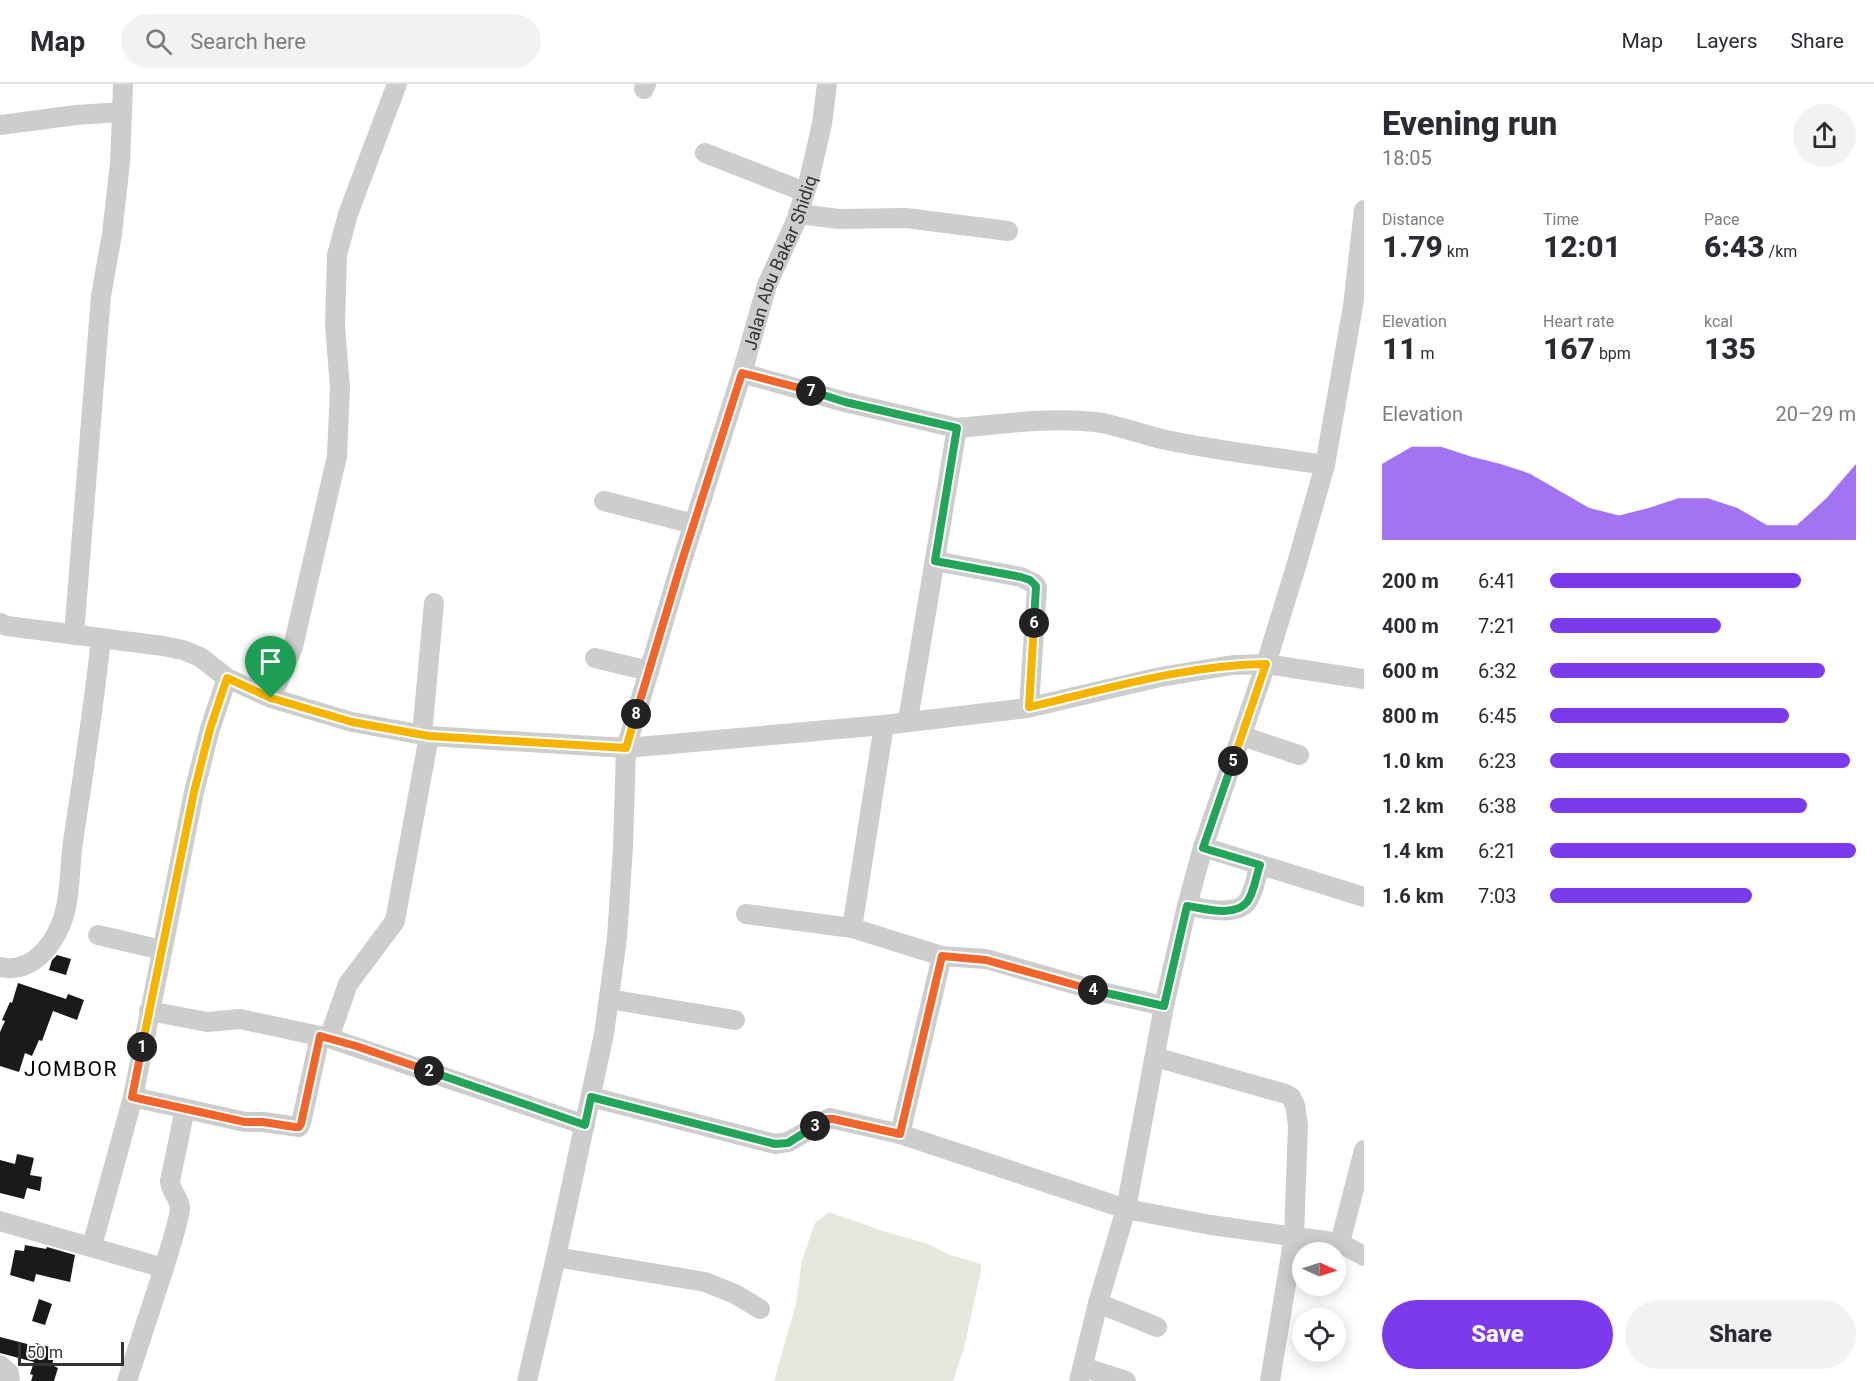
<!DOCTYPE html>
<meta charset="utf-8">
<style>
body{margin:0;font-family:Roboto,sans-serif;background:#f2f2f3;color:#2b2b33;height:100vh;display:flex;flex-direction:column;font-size:22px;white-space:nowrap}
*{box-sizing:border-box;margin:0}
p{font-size:20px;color:#7c7c81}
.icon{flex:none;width:33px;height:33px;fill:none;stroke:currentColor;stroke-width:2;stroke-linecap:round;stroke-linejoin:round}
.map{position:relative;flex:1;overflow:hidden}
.details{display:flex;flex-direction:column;background:#fff;width:510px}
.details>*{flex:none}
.needle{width:39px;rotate:93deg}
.controls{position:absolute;left:1292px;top:1158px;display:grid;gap:12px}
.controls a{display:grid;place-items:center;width:54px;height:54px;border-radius:50%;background:#fff;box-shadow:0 3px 15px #0003;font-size:30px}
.scale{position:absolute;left:18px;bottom:15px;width:106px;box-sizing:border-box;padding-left:6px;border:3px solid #333;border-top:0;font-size:16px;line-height:21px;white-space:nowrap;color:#333;-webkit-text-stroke:4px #fff;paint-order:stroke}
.pin{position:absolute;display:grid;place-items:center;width:51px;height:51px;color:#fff;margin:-62px -26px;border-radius:50% 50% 50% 0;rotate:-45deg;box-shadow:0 0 6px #0007}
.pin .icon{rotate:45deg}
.km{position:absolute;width:30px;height:30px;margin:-15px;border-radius:50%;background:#222;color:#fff;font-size:16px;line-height:30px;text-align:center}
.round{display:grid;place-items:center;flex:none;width:63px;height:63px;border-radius:32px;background:#f2f2f3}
.overview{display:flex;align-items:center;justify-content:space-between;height:102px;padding:0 18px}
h1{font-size:33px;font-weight:800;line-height:45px}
.stats{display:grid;grid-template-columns:repeat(3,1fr);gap:9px;height:102px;padding:6px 18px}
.stats div{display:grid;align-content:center}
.stats b{font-size:30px;font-weight:800}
.stats small{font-size:16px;font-weight:400}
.stats p{font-size:16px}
.chart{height:168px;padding:12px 18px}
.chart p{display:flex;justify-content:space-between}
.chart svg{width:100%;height:108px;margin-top:6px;fill:#7c3aed;opacity:.7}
.primary-button{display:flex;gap:12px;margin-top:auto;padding:12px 18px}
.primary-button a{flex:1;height:69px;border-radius:36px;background:#7c3aed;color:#fff;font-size:24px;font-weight:800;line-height:69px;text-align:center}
.primary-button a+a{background:#f2f2f3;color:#2b2b33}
ul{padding:0 18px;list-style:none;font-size:20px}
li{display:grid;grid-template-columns:96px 72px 1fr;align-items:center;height:45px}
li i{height:15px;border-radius:8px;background:#7c3aed}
header{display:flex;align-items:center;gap:36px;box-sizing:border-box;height:84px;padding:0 30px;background:#fff;border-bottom:2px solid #e1e1e2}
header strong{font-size:28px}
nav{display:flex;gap:33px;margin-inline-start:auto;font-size:21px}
.search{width:420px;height:54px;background:#f2f2f3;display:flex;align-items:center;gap:15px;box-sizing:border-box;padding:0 21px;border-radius:33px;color:#7c7c81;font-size:22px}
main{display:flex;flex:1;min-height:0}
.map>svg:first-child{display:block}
.green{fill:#e5e8dd}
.building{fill:#1a1a1a}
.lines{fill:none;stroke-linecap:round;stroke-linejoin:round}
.minor{stroke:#cdcdcd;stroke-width:20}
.split-1-casing{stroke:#fff;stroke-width:12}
.split-2-casing{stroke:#fff;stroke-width:12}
.split-3-casing{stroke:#fff;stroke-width:12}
.split-4-casing{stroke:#fff;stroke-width:12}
.split-5-casing{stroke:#fff;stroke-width:12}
.split-6-casing{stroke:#fff;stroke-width:12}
.split-7-casing{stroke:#fff;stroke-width:12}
.split-8-casing{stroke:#fff;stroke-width:12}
.split-9-casing{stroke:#fff;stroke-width:12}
.split-1{stroke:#f5b400;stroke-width:8}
.split-2{stroke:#f0652b;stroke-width:8}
.split-3{stroke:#22a559;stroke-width:8}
.split-4{stroke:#f0652b;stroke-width:8}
.split-5{stroke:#22a559;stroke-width:8}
.split-6{stroke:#f5b400;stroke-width:8}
.split-7{stroke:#22a559;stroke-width:8}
.split-8{stroke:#f0652b;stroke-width:8}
.split-9{stroke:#f5b400;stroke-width:8}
.labels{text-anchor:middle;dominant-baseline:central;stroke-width:6;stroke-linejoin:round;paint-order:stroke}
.street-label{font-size:18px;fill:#333;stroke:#fff}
.quarter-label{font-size:21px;letter-spacing:1.5px;fill:#000;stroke:#fff}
</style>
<header>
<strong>Map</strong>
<div class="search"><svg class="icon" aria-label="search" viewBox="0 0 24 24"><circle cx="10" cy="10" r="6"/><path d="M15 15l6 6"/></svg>Search here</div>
<nav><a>Map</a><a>Layers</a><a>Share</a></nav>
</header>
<main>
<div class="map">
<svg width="1364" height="1297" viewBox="0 0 1364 1297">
<rect width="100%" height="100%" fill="#fff"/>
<path class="green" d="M829 1128 883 1147 928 1160 950 1171 981 1180V1187L964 1264 953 1297H774L796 1220 802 1176 815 1139Z"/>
<path class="building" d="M57 871 71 875 66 891 49 886 52 876Z
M18 899 66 915 68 910 84 916 77 936 53 927 42 957 39 956 32 972 25 969 19 988 0 982V948L5 937 2 936 10 918 12 919Z
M17 1070 34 1074 30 1091 42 1093 40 1107 27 1104 24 1115 0 1109V1076L15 1080Z
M25 1161 46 1165 47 1163 75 1171 70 1198 36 1190 34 1198 10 1191 15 1166 24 1167Z
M39 1215 52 1220 45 1241 32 1237Z
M0 1253 35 1262 36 1259 56 1265 52 1281 58 1284 54 1297H31L33 1291 30 1290 34 1278 0 1269Z"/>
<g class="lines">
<g class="minor">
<path d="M644 5 646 0"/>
<path d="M122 28 123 0"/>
<path d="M0 41 76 31 122 28 120 79 112 150 101 212 74 551"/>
<path d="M705 69 805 108"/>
<path d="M798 130 839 135 906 134 1008 147"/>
<path d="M742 289 845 318 957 344 908 636"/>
<path d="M957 344C1002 340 1049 333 1095 338 1119 341 1142 351 1166 356 1219 367 1272 373 1325 381"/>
<path d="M604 417 694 440"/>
<path d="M935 477 1021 493 1035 500 1037 504 1029 623"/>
<path d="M0 539 7 542 163 562 183 566 200 573 227 594 271 614 352 638 429 652 626 664 884 641 1027 624 1160 593 1233 581 1266 580 1364 595"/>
<path d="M595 574 649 587"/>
<path d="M271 614 293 563 337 372 340 304 335 241 337 171 348 130 397 0"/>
<path d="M422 651 434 519"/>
<path d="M429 652 395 837 348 900 329 954 585 1041"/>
<path d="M1242 652 1299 671"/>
<path d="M1203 763 1364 813"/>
<path d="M1187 822C1203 824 1235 833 1247 818 1254 809 1256 792 1260 781"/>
<path d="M746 830 852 844 942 872 900 1050 1126 1125 1211 1141 1340 1159 1364 1172"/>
<path d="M852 844 884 641"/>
<path d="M98 851 162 866"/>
<path d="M942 872 986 875 1102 908 1164 922"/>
<path d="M0 883C29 890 51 865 61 840 71 815 69 785 73 758 83 690 94 623 101 554"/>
<path d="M609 915 735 936"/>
<path d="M149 927 207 938 240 935 329 954"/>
<path d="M1155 973 1286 1010 1291 1013 1295 1021 1298 1041 1294 1152 1270 1297"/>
<path d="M133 1013 245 1038H263L299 1043 302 1035 320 952"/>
<path d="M591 1013 775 1060 788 1058 830 1034 900 1050"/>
<path d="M0 1137 164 1184 127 1297"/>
<path d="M1340 1159 1364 1066"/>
<path d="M92 1162 133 1013 194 708 210 645 227 594"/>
<path d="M556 1173 705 1198 735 1210 760 1225"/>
<path d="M164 1184C168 1170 180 1135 180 1123 179 1114 170 1106 170 1097L185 1025"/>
<path d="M1098 1219 1157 1243"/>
<path d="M0 1281 9 1289 10 1297"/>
<path d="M1083 1283 1126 1297"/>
<path id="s1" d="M527 1297 556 1173 604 950 617 854 623 763 626 664 681 480 742 289 767 201 796 137 809 96 822 40 827 0"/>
<path d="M1079 1297 1098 1219 1126 1125 1164 922 1187 822 1203 763 1266 580 1297 479 1325 381 1353 222 1364 126"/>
</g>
</g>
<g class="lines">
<defs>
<path id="split-1" d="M142 963 194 708 210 645 227 594 271 614"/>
<path id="split-2" d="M142 963 132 1013 245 1038H263L295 1043H299L301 1040 320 952 356 962 429 987"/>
<path id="split-3" d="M429 987 585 1041 591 1013 775 1060 788 1059 815 1042"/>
<path id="split-4" d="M815 1042 827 1035H833L900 1050 942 872 986 876 1093 906"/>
<path id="split-5" d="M1093 906 1164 922 1187 822C1203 824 1234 834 1247 818 1254 809 1256 792 1260 781L1203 764 1233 677"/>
<path id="split-6" d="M1034 539 1029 623C1107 605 1186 581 1266 580L1233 677"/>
<path id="split-7" d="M811 307 845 318 957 344 935 477 1021 493 1030 496 1036 502 1034 539"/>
<path id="split-8" d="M636 630 681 480 742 289 811 307"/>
<path id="split-9" d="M271 614 352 638 429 652 626 664 636 630"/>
</defs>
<use href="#split-1" class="split-1-casing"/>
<use href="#split-2" class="split-2-casing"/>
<use href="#split-3" class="split-3-casing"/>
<use href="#split-4" class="split-4-casing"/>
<use href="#split-5" class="split-5-casing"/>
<use href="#split-6" class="split-6-casing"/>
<use href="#split-7" class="split-7-casing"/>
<use href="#split-8" class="split-8-casing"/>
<use href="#split-9" class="split-9-casing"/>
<use href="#split-1" class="split-1"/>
<use href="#split-2" class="split-2"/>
<use href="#split-3" class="split-3"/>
<use href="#split-4" class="split-4"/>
<use href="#split-5" class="split-5"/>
<use href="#split-6" class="split-6"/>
<use href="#split-7" class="split-7"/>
<use href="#split-8" class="split-8"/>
<use href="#split-9" class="split-9"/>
</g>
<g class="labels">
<g class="street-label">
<text stroke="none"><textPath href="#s1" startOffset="1152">Jalan Abu Bakar Shidiq</textPath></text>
</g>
<g class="quarter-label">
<text x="71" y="985">JOMBOR</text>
</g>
</g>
</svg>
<div class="controls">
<a><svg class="needle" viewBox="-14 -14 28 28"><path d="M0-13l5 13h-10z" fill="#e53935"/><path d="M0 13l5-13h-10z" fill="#7c7c81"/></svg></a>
<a><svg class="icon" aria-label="locate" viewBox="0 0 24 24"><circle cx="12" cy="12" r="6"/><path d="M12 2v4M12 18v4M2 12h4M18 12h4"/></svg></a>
</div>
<div class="scale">50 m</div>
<div class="pin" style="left:271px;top:614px;background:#1e9e55"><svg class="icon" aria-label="arrive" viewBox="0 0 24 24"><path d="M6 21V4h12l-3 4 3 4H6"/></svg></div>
<b class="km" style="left:142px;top:963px">1</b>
<b class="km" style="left:429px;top:987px">2</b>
<b class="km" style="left:815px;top:1042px">3</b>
<b class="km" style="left:1093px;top:906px">4</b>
<b class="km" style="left:1233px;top:677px">5</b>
<b class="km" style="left:1034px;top:539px">6</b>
<b class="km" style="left:811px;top:307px">7</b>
<b class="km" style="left:636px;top:630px">8</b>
</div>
<section class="details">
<div class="overview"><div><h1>Evening run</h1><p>18:05</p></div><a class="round"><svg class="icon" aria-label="share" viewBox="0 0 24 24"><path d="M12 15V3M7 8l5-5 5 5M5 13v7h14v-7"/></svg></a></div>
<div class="stats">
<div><p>Distance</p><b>1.79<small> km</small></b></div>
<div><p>Time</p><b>12:01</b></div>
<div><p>Pace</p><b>6:43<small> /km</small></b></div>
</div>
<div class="stats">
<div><p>Elevation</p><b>11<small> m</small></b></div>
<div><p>Heart rate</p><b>167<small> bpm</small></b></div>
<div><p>kcal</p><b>135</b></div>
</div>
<div class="chart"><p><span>Elevation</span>20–29 m</p>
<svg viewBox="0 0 160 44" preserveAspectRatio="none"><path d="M0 44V13L10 6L20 6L30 10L40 13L50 17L60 24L70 31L80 34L90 31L100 27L110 27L120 31L130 38L140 38L150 27L160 13V44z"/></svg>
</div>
<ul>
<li><b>200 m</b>6:41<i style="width:82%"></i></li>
<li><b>400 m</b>7:21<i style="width:56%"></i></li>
<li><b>600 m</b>6:32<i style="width:90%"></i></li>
<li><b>800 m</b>6:45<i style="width:78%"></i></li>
<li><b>1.0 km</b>6:23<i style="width:98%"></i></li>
<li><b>1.2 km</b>6:38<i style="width:84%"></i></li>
<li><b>1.4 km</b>6:21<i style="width:100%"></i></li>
<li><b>1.6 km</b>7:03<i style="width:66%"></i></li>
</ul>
<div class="primary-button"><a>Save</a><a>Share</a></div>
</section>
</main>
